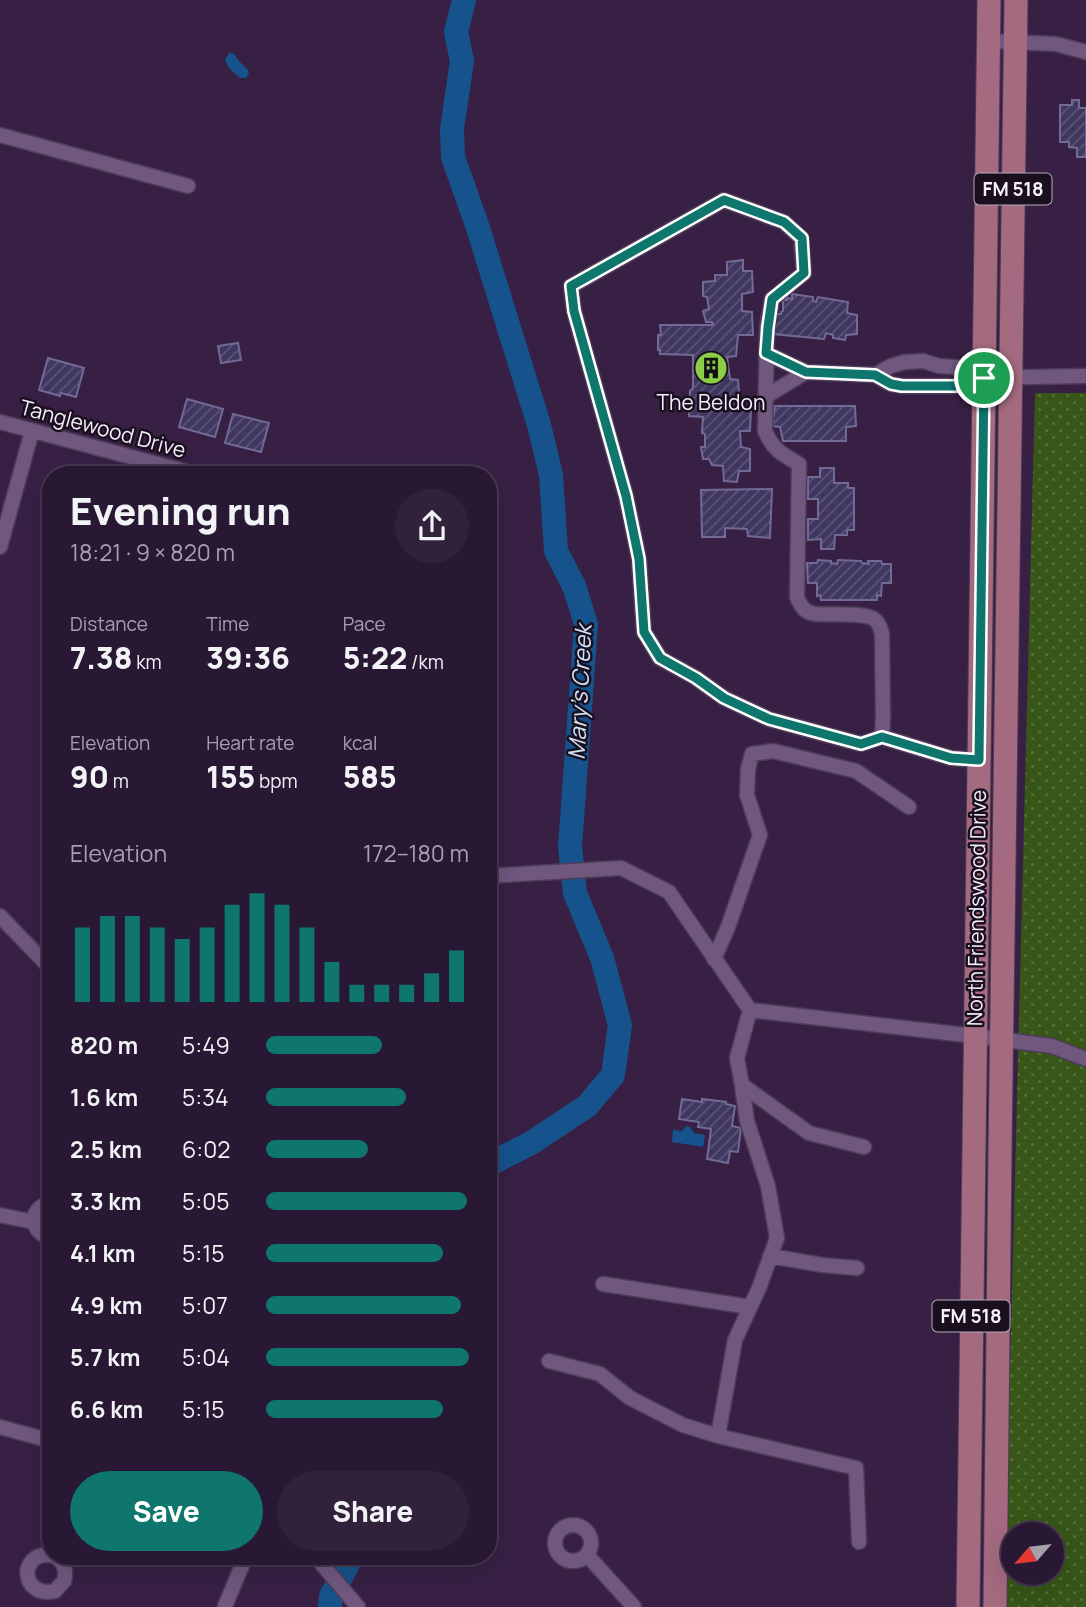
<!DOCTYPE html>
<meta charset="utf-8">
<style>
body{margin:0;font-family:Manrope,sans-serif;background:#31213b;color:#f1f3f6;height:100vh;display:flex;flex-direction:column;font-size:26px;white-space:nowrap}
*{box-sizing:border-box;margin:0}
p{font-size:23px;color:#a5a0ac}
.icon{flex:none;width:38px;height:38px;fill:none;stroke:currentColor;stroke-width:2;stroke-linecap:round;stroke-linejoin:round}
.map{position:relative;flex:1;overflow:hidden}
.panel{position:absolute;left:42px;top:466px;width:455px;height:1099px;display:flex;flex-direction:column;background:#291833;border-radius:28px;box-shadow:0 7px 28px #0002,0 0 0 2px #45374e}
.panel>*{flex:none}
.needle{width:46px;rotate:242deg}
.controls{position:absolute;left:1001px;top:1522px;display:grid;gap:14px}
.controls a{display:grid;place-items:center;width:63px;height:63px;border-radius:50%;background:#291833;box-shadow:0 7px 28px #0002,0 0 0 2px #45374e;font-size:35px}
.pin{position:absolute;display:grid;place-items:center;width:60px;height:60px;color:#fff;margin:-30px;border:4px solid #fff;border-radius:50%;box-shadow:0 2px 7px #0007}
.round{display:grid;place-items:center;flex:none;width:74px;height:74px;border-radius:37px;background:#31213b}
.headline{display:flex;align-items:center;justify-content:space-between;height:119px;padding:0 28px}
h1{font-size:38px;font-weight:800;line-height:52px}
.stats{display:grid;grid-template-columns:repeat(3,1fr);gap:10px;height:119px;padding:7px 28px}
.stats div{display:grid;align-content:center}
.stats b{font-size:30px;font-weight:800}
.stats small{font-size:19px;font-weight:400}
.stats p{font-size:19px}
.chart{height:196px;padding:14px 28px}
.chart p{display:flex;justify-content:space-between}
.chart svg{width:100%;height:126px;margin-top:7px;stroke:#0f766e;stroke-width:6}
.action{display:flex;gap:14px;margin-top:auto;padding:14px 28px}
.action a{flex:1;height:80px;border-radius:42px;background:#0f766e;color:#fff;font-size:28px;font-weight:800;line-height:80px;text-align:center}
.action a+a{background:#31213b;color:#f1f3f6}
ul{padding:0 28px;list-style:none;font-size:23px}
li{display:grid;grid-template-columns:112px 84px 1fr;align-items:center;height:52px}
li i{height:18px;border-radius:9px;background:#0f766e}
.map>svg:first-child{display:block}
.grass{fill:url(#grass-dots);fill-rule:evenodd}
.water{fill:#16528c}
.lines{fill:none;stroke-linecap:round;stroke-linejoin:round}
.river{stroke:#16528c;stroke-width:24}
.building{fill:url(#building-hatch);stroke:#726a96;stroke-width:2}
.minor-casing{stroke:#4e3b57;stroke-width:17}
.primary-casing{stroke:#4e3b57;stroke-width:25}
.minor{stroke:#6f577e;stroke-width:14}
.primary{stroke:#a46a80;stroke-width:23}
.route-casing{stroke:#fff;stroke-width:14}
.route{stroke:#0f766e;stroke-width:9}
.labels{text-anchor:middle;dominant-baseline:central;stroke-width:5;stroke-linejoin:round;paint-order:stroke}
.shield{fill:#190f1f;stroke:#b4abba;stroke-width:2}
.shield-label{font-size:19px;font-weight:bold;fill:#f7eefc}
.poi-label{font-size:21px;fill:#f7eefc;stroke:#190f1f}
.street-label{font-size:21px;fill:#f7eefc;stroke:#190f1f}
.water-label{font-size:23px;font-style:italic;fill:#cfe1f5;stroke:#190f1f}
</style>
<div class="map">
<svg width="1086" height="1607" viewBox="0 0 1086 1607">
<defs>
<pattern id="grass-dots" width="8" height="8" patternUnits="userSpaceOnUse" patternTransform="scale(1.75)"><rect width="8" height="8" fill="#375617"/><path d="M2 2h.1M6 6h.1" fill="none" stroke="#556f3a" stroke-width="1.8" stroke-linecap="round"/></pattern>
<pattern id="building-hatch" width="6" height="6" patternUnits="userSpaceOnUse" patternTransform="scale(1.75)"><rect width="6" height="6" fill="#3f375f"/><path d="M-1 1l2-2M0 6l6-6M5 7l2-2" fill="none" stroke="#5c5477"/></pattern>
</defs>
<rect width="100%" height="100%" fill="#372044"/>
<path class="grass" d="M1035 393H1086V1607H1004ZM1013 1535H1052V1573H1013Z"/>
<path class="water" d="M229 53 234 54 239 61 248 70 249 73 246 78H240L229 68 225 60Z
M686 1126 690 1127 694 1133 705 1135 703 1147 672 1142 673 1130 682 1131Z"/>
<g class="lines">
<path class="river" d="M464 0 456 32 462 61 452 129 453 157 478 228 539 425 551 475 556 551 574 586 586 624 570 847 575 893 602 958 620 1025 613 1075 587 1106 531 1143 488 1165
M330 1607 331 1596 352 1556"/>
</g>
<path class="building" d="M1072 100H1079V108H1086V157H1077V148L1069 147V142H1060V105H1072Z
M743 260V271H752L753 292 742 294V311L752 312 753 335H738L736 356 727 357 730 379 738 380 740 406 751 408 750 431H740L741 447 750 449V471H739L737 482 724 481 723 466 712 465 709 459H703L701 447H705V434L702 433 703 417 689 416 690 391 693 388V355L660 354V350H658V335H661L660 325H713L712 322H706L703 311 709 309 707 297 703 296V282L715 281V275H727V262Z
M792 294 813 297V301L816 302 818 297 848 302 847 313 857 315V334L846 335 845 340 833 338V335L826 333 824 339 773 334V314H781V312L783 311V300H787V298L792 299Z
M238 343 241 360 221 363 218 346Z
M48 358 84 368 76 397 61 393 60 396 39 390Z
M187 399 223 409 215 437 179 427Z
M775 406H855L856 426 846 427V441H783L780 427 772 426Z
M233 414 269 423 261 452 225 443Z
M820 468H834V483H848V488H854V530H847V535H835L834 549H821V539L808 540V519H818V499H808V477H820Z
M772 489 770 538 748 536 747 529 725 528V537H702L701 490Z
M818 560 831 561V563L837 564 838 560 861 561 862 563 869 564 868 561H881L882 564H891V583H882L881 596 877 595V600H821L820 595 817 596V583H808L807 563H817Z
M682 1099 702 1102V1099L726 1102V1104L735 1106 732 1126 741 1128 738 1152 730 1151 728 1163 707 1159 711 1129 698 1127 699 1122 679 1119Z"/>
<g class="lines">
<defs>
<path id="minor" d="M988 41 1056 44 1086 52
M0 135 188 186
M766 353 806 372 875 375 891 384 902 386H969L984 378 1086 376
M875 375 891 366 905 362 923 361 939 366 970 368 984 378
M765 397 806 372
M0 422 195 474
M0 547 32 431
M882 737 883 717 882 633C880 628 879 622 874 619 863 612 830 615 816 614 805 613 801 607 797 597L799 464C782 454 773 450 765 431L767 327 772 299 804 273 801 238 784 222 724 200 571 286 574 311 626 496 639 559 644 632 660 658 696 678 724 698 769 719 861 744 882 737 951 758 979 760
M488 876 621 868 669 892 750 1010 974 1036 1052 1046 1086 1059
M0 916 51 969
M714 959 728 927 760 835 747 795 748 769 752 754 773 751 856 771 909 807
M750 1010 737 1058 742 1085 809 1133 864 1147
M51 1203C28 1207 29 1233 51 1238
M0 1215 34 1222
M770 1256 822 1265 857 1268
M603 1284 750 1307
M549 1361 600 1374 630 1398 683 1425 718 1436 856 1468 859 1542
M0 1427 51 1441
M718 1436 735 1340 759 1288 777 1238 768 1186 747 1121 742 1085
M555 1543a18 18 0 1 1 36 0a18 18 0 1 1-36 0Z
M51 1555C17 1552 21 1599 55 1591L64 1581C67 1571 64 1561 54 1556
M587 1555 634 1607
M315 1556 358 1607
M225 1606 246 1556"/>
<path id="primary" d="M968 1607 989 0
M995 1607 1000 1151 1016 0"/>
</defs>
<use href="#minor" class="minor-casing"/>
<use href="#primary" class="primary-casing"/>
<use href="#minor" class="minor"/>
<use href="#primary" class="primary"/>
</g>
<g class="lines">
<defs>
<path id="route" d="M724 200 784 222 802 238 804 273 772 299 768 327 766 353 806 372 875 375 891 384 902 386H968L984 378 979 760 951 758 882 737 861 744 769 719 724 698 696 678 660 658 644 632 639 559 626 496 574 311 571 286Z"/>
</defs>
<use href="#route" class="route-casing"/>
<use href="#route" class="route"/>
</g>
<defs>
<symbol id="building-disc" viewBox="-11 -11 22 22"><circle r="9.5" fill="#8bce46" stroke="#190f1f"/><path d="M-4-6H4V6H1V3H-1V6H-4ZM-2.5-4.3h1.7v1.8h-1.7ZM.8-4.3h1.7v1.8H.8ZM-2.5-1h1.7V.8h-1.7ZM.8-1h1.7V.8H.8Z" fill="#111"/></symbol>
</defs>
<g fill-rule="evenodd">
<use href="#building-disc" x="692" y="349" width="38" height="38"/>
</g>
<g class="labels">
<g class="shield">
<rect x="974.5" y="173.5" width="77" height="31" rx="5"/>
<rect x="932.5" y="1300.5" width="77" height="31" rx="5"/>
</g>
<g class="shield-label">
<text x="1013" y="189">FM 518</text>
<text x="971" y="1316">FM 518</text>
</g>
<g class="poi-label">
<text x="711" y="402">The Beldon</text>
</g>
<g class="street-label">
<text transform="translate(103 428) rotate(15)">Tanglewood Drive</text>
<text transform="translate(976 908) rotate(-89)">North Friendswood Drive</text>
</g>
<g class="water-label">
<text transform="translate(579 692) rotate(-87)">Mary's Creek</text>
</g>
</g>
</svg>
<div class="controls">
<a><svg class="needle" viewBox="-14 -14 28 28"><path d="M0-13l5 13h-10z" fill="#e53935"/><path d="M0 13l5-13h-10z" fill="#a5a0ac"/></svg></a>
</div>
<div class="pin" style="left:984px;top:378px;background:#1e9e55"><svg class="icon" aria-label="arrive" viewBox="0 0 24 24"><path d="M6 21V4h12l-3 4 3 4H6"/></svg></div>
<section class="panel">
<div class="headline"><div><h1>Evening run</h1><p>18:21 · 9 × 820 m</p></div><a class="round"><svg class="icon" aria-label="share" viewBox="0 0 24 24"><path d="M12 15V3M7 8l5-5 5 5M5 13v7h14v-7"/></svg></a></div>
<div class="stats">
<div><p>Distance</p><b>7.38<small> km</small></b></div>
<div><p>Time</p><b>39:36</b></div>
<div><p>Pace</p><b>5:22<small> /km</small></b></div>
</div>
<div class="stats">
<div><p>Elevation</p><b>90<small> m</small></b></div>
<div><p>Heart rate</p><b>155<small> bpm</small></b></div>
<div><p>kcal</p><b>585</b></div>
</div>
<div class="chart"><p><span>Elevation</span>172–180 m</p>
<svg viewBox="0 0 160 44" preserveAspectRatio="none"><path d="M5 44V18M15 44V14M25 44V14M35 44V18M45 44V22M55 44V18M65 44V10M75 44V6M85 44V10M95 44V18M105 44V30M115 44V38M125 44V38M135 44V38M145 44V34M155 44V26"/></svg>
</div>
<ul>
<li><b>820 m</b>5:49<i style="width:57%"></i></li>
<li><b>1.6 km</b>5:34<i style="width:69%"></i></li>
<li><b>2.5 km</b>6:02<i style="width:50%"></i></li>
<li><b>3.3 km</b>5:05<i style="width:99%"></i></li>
<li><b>4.1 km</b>5:15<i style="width:87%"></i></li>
<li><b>4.9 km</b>5:07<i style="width:96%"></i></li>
<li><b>5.7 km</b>5:04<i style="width:100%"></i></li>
<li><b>6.6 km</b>5:15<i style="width:87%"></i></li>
</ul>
<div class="action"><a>Save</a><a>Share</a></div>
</section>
</div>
